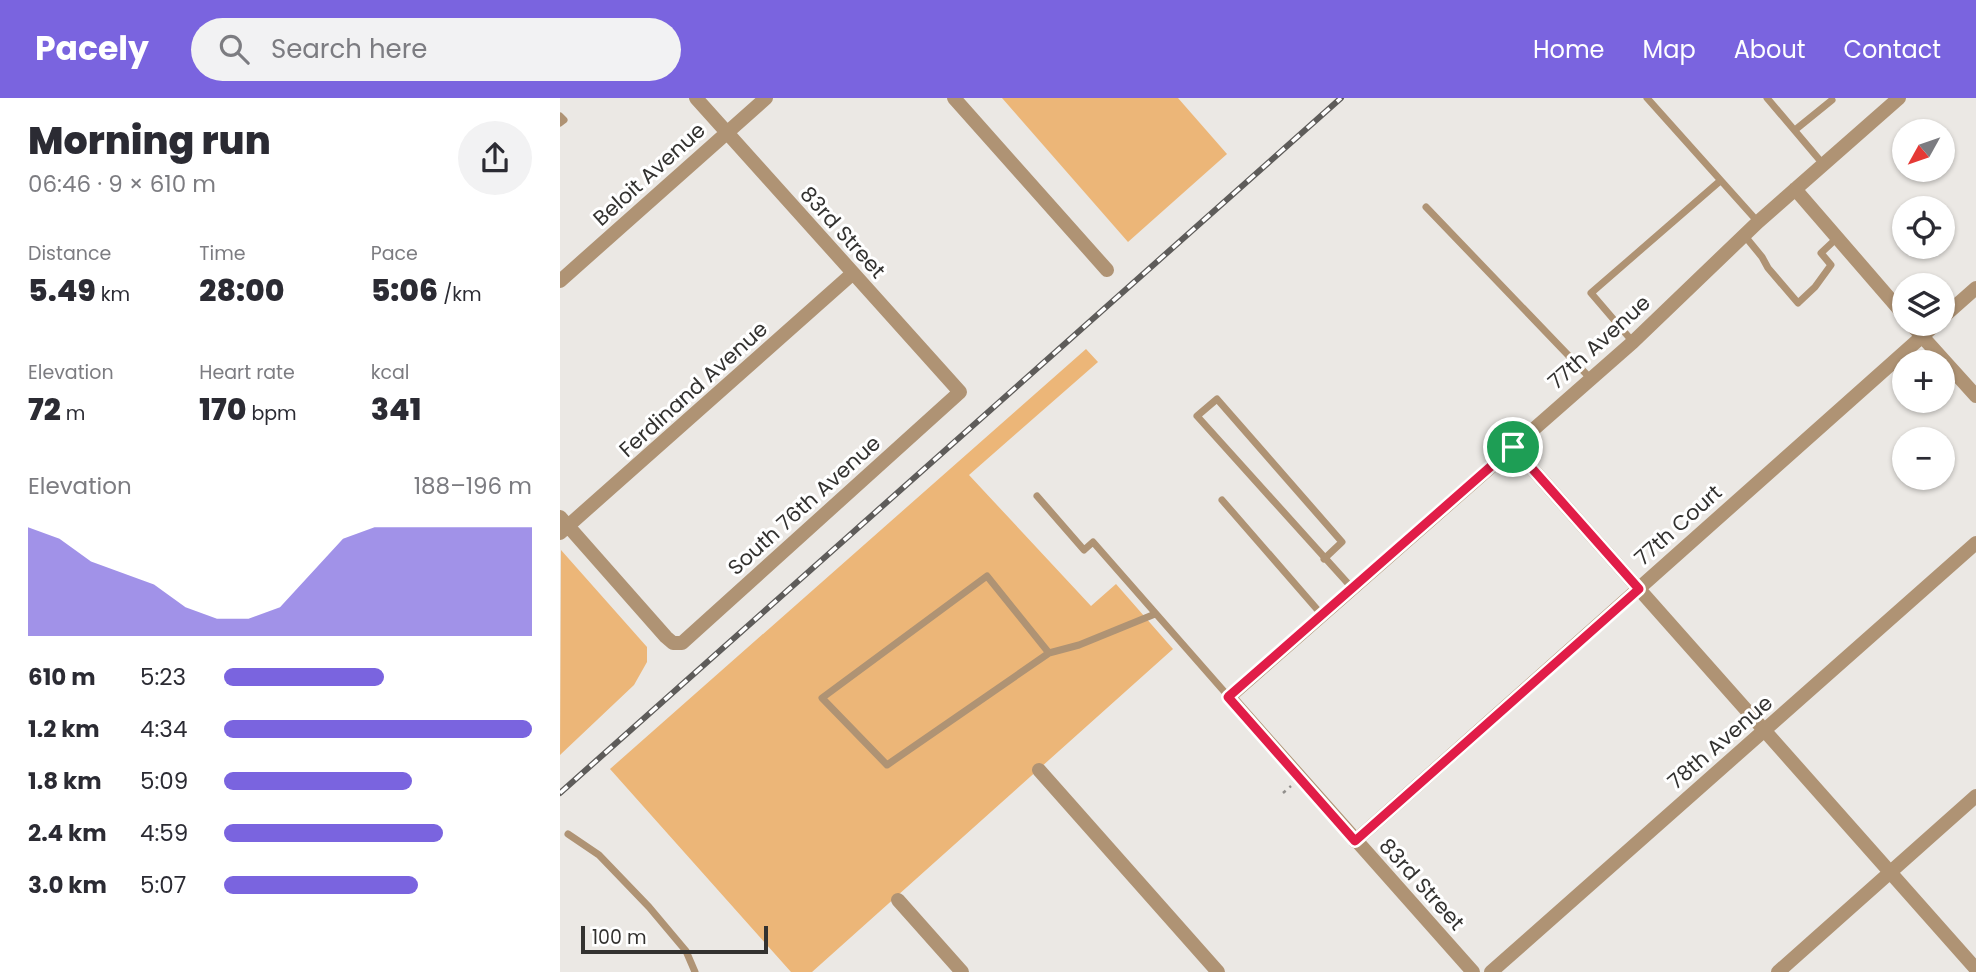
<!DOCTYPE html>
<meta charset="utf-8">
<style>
body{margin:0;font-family:Poppins,sans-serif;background:#f2f2f3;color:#2b2b33;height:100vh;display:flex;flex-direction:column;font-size:26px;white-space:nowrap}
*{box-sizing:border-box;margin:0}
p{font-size:23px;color:#7c7c81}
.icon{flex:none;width:38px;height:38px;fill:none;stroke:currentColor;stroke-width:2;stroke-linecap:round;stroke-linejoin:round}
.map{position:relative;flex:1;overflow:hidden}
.drawer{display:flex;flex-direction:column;background:#fff;width:560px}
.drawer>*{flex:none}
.needle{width:46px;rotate:230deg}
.controls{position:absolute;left:1332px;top:21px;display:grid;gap:14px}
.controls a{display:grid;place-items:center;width:63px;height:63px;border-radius:50%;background:#fff;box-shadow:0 2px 5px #0004;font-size:35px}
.scale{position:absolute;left:21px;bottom:18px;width:187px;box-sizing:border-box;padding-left:7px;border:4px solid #333230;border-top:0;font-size:19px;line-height:24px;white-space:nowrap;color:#333230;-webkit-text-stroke:5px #fff;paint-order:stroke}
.pin{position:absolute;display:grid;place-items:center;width:60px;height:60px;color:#fff;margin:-30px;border:4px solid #fff;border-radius:50%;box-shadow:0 2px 7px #0007}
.round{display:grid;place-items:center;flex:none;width:74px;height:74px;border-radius:37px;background:#f2f2f3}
.summary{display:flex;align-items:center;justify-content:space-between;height:119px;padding:0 28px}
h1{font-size:38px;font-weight:800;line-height:52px}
.metrics{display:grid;grid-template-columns:repeat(3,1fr);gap:10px;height:119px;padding:7px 28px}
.metrics div{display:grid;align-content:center}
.metrics b{font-size:30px;font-weight:800}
.metrics small{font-size:19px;font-weight:400}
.metrics p{font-size:19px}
.chart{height:196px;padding:14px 28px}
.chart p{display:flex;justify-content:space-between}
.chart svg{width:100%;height:126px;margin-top:7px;fill:#7a64df;opacity:.7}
ul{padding:0 28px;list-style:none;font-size:23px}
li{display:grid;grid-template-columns:112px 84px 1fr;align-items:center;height:52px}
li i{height:18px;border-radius:9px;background:#7a64df}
header{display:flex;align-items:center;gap:42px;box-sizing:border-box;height:98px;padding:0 35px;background:#7a64df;color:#fff}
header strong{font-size:33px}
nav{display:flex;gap:38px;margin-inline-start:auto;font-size:24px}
.search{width:490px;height:63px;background:#f2f2f3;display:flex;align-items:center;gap:18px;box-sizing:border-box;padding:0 24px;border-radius:38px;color:#7c7c81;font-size:26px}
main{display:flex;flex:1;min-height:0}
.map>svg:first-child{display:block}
.green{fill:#ecb678}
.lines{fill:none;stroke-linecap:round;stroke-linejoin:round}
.path{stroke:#918f8c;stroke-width:2.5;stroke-dasharray:3.5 5;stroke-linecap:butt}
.lane{stroke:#af9374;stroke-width:7}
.street{stroke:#af9374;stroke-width:14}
.rail-casing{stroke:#5e5c5a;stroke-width:6}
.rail{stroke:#fff;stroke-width:3.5;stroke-dasharray:10;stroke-linecap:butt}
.route-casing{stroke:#fff;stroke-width:14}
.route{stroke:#e11d48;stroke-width:9}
.labels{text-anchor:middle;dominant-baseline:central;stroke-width:6;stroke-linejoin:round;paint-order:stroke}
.street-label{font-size:21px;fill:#333230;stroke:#fff}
</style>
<header>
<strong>Pacely</strong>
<div class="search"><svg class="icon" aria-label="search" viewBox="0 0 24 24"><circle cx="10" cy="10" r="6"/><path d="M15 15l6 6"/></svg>Search here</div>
<nav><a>Home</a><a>Map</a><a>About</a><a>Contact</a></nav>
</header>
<main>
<section class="drawer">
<div class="summary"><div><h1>Morning run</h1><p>06:46 · 9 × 610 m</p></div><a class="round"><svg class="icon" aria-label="share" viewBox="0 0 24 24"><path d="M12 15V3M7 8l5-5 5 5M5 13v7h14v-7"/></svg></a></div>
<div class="metrics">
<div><p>Distance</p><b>5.49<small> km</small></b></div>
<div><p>Time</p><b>28:00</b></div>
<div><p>Pace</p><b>5:06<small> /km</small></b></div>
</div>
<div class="metrics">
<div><p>Elevation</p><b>72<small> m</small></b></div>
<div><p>Heart rate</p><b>170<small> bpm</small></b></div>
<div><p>kcal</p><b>341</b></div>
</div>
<div class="chart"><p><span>Elevation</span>188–196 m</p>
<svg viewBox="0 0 160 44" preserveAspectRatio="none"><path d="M0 44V6L10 10L20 18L30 22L40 26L50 34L60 38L70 38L80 34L90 22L100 10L110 6L120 6L130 6L140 6L150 6L160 6V44z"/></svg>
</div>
<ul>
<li><b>610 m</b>5:23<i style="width:52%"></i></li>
<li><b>1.2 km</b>4:34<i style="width:100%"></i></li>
<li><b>1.8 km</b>5:09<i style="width:61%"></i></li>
<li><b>2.4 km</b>4:59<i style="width:71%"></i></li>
<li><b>3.0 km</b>5:07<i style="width:63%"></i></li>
</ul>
</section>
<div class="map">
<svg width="1416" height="874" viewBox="0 0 1416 874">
<rect width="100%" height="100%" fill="#ebe8e4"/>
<path class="green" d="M442 0H618L667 56 568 144Z
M526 251 538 264 409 377 531 508 556 486 613 551 252 874H231L50 671Z
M1 452 87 549V564L74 587 0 657Z"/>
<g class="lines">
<path class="path" d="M723 695 731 688"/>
<path class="lane" d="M1087 0 1198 124
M1207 0 1263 66
M0 18 4 22 0 25
M1235 32 1272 2
M866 109 1031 281
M1184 137 1202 159 1208 170 1238 205 1255 189 1271 167 1261 155 1277 140
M1073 244 1031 195 1160 83
M477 398 524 452 533 444 669 599
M662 402 762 517
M764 461 782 444 657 301 637 318 793 491
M489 555 427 478 262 600 327 667 489 555 519 547 595 516
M8 736 39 757 89 809 126 853 135 874"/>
<path class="street" d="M394 0 547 172
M1235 91 1344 217
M0 183 206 0
M1382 220 1416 190
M1351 226 1416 298
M953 349 1416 871
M0 419 106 539 113 545H122L400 294 136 0
M0 435 292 176
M479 672 658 874
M795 743 1376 226
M338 802 402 874
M913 874 669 599 1073 244 1198 124 1339 0
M931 874 1416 445
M1218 874 1416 698"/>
<defs>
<path id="rail" d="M0 695 781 0"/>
</defs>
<use href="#rail" class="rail-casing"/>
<use href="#rail" class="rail"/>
</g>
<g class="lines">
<defs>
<path id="route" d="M953 349 1079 491 795 743 668 599Z"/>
</defs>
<use href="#route" class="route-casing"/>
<use href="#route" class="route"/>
</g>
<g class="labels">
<g class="street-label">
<text transform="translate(89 76) rotate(-42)">Beloit Avenue</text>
<text transform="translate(283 134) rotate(48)">83rd Street</text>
<text transform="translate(1039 244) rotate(-42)">77th Avenue</text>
<text transform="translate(133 291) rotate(-42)">Ferdinand Avenue</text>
<text transform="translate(244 407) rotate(-42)">South 76th Avenue</text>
<text transform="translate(1118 427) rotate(-42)">77th Court</text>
<text transform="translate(1160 644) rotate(-41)">78th Avenue</text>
<text transform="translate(862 786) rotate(48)">83rd Street</text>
</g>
</g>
</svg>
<div class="controls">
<a><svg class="needle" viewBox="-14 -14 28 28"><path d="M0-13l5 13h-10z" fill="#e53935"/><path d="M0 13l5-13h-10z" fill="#7c7c81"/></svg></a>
<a><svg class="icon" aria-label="locate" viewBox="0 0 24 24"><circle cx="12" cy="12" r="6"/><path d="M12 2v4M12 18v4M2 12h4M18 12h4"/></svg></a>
<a><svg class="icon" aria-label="layers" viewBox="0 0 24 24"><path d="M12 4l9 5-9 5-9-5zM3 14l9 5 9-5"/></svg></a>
<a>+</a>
<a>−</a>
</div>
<div class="scale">100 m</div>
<div class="pin" style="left:953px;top:349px;background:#1e9e55"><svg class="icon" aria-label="arrive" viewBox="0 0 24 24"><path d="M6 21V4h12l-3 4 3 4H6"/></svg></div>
</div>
</main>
